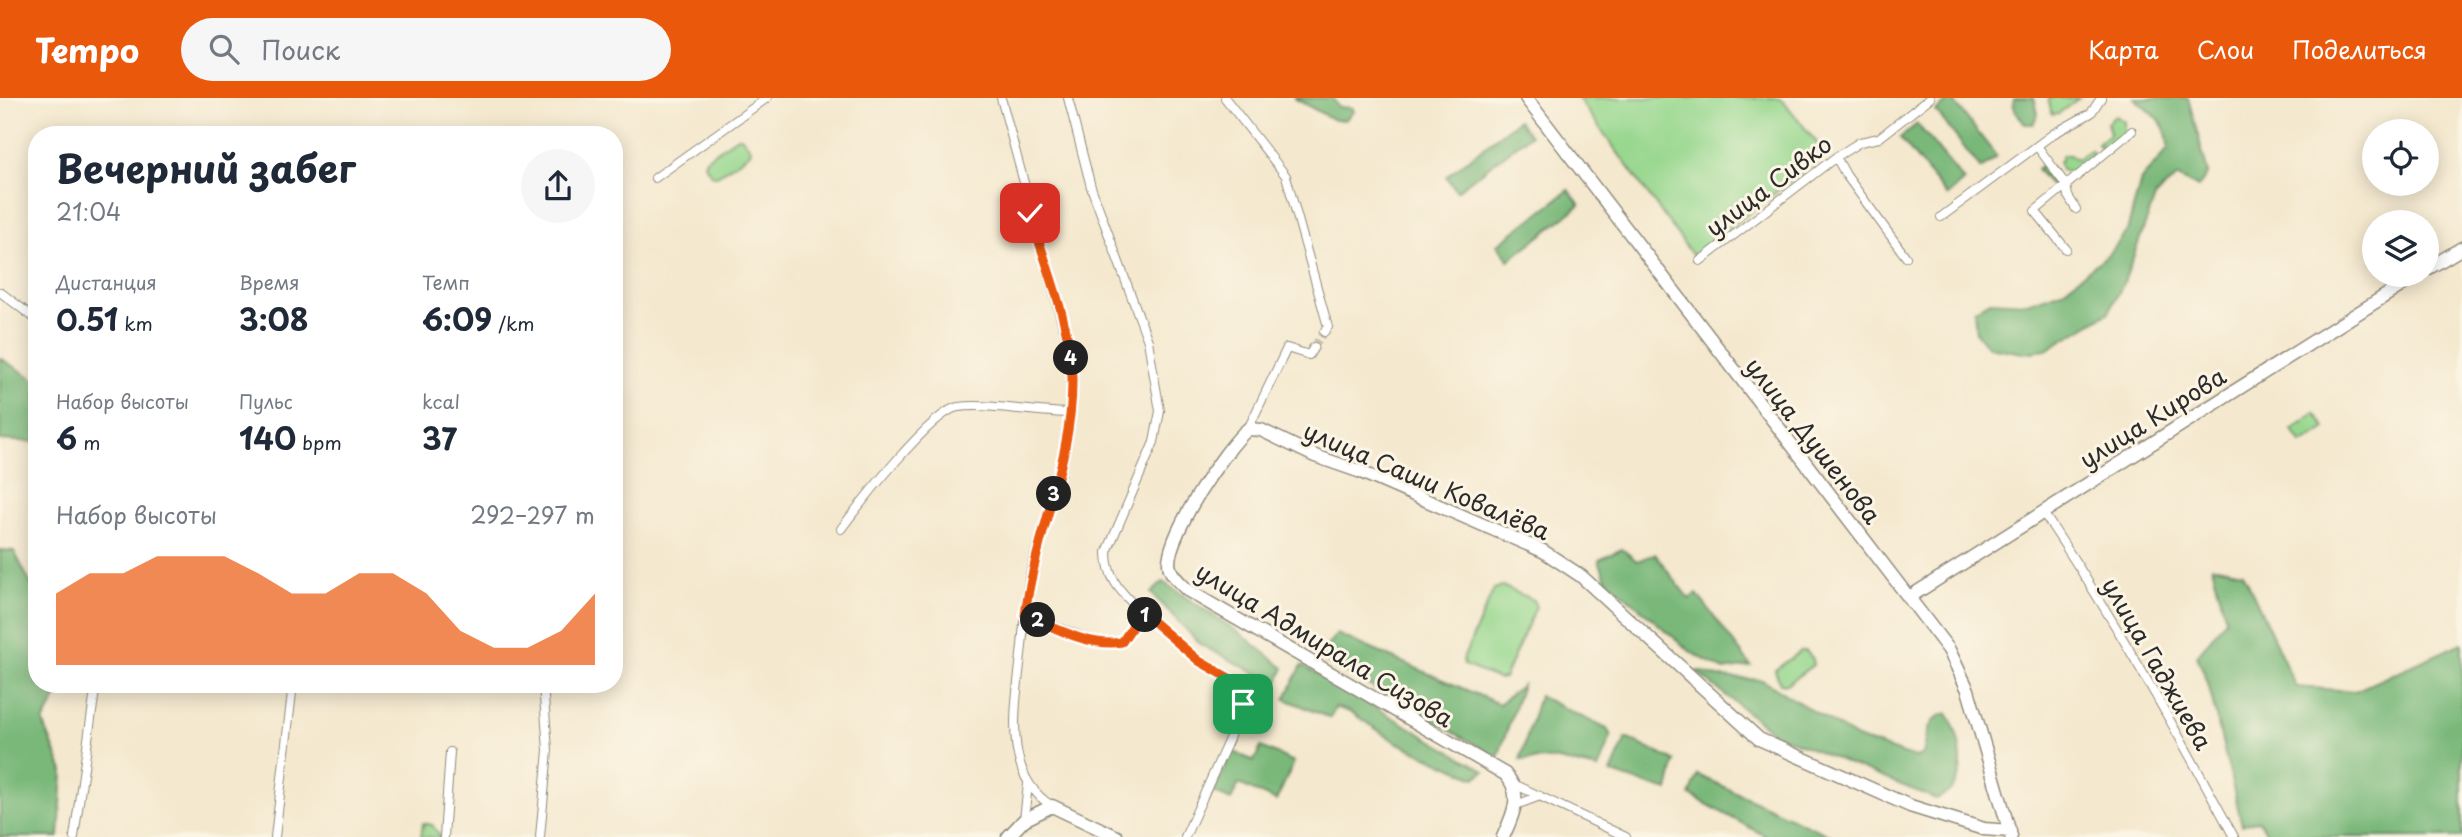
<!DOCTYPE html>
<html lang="ru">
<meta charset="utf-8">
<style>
body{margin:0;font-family:"Playpen Sans",sans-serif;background:#f6f6f7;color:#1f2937;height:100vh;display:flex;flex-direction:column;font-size:26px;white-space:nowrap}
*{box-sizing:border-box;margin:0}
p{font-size:23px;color:#747a83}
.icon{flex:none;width:38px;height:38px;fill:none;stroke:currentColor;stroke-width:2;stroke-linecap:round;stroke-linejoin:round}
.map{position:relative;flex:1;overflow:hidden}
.details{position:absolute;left:28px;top:28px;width:595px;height:567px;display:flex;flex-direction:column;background:#fff;border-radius:28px;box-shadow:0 4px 18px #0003}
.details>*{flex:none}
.buttons{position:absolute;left:2362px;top:21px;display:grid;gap:14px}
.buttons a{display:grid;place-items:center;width:77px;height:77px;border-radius:50%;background:#fff;box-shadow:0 4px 18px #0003;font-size:35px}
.pin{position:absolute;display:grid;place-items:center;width:60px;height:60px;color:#fff;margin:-30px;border-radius:14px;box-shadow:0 4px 10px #0006}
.km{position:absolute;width:35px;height:35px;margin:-18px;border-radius:50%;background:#222;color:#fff;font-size:19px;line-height:35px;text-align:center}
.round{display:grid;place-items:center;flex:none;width:74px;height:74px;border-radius:37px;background:#f6f6f7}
.head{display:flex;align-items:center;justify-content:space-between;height:119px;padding:0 28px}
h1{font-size:38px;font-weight:700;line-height:52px}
.metrics{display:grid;grid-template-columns:repeat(3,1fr);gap:10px;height:119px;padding:7px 28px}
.metrics div{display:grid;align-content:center}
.metrics b{font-size:30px;font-weight:700}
.metrics small{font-size:19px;font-weight:400}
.metrics p{font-size:19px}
.chart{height:196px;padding:14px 28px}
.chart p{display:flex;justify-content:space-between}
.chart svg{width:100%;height:126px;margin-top:7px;fill:#ea580c;opacity:.7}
header{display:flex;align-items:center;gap:42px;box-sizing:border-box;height:98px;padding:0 35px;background:#ea580c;color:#fff}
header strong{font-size:33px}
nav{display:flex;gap:38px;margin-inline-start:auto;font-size:24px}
.search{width:490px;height:63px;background:#f6f6f7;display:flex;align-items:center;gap:18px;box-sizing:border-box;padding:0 24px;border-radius:38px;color:#747a83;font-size:26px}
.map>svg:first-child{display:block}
.green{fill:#97d78e;stroke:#61815c;stroke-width:2}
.forest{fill:#79b879;stroke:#527252;stroke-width:2}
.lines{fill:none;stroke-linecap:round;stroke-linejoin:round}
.street-tunnel{stroke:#ccc2ad;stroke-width:8;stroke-dasharray:8 4;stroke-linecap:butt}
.street-casing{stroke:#908a7c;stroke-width:10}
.secondary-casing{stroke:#908a7c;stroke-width:15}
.street{stroke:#fff;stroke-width:8}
.secondary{stroke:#fff;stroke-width:12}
.route-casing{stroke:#fff;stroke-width:14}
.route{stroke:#ea580c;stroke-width:9}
.labels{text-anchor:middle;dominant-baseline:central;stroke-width:6;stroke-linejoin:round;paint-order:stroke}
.street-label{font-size:24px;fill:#2b2b2b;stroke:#fcf5e5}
</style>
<header>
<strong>Tempo</strong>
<div class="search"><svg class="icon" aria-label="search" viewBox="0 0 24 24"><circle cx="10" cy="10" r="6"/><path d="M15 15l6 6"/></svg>Поиск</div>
<nav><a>Карта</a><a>Слои</a><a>Поделиться</a></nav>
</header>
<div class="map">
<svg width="2462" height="739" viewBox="0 0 2462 739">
<rect width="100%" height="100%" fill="#fcf5e5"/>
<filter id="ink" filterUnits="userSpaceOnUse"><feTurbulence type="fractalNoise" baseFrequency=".0143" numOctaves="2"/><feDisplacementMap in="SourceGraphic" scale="14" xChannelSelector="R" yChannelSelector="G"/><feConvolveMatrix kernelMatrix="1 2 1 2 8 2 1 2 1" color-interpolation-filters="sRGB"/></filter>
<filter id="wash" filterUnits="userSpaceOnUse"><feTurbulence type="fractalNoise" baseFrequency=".00686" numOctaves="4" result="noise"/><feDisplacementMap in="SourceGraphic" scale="28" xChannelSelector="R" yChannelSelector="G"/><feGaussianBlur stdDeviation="1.57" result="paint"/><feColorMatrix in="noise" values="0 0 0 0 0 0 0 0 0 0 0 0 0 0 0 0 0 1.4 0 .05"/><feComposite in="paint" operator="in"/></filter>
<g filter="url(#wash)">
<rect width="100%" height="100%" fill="#f4e8ce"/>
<path class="green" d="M1578 0H1781L1826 56 1693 158Z
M2048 0H2079L2059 15 2052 16Z
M2115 18 2124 23V34L2102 52 2097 46 2110 35 2107 25Z
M737 39H741L751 50 750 55 717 78 712 77 704 66 706 61Z
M2091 52 2095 57 2072 75 2061 72 2059 65 2063 57H2070L2077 61Z
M2315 315 2326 330 2302 346 2292 332Z
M1502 488 1533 502 1536 509 1504 580 1498 581 1464 567 1463 561 1494 491Z
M1801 553H1806L1813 561V567L1787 586 1780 585 1775 572Z
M423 725 432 727 441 739H421Z"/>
<path class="forest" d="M1294 0H1333L1338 9 1352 10 1353 14 1345 22H1334Z
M2014 0H2034L2038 16 2033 26H2025C2019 18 2011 10 2014 0Z
M2134 0H2188L2208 75 2198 90 2178 79 2156 97 2124 184 2109 214 2046 252 2023 255 1989 249 1976 235 1974 212 1990 203 2027 205 2062 193 2111 154 2127 133 2141 82 2168 51C2169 24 2152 16 2134 0Z
M1952 1 1997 59 1981 71 1936 13Z
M1518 22 1530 37 1457 93 1446 79Z
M1917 26 1964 83 1947 98 1900 40Z
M2042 67 2050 70 2057 78 2055 93 2037 71Z
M1569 92 1580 107 1509 162 1497 147Z
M0 260 37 283 36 344 0 342Z
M1622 451 1637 463 1655 456 1689 501 1697 496 1751 568 1724 572 1692 555 1606 481 1599 462Z
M0 452 14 453 37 498V586H64L43 624 63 673 59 739H0Z
M2212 468 2243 474 2296 589 2355 593 2462 545V739H2269L2259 722 2242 727 2208 585 2197 558 2226 521Z
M1163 484 1241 536 1284 570 1277 586 1201 547 1151 495Z
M1337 536 1499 606 1522 587 1498 659 1318 559Z
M1302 567 1485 673 1475 680 1396 644 1352 615 1336 609 1330 620 1285 601Z
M1700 573 1718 579 1762 582 1857 640 1915 660 1923 656C1927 638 1927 620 1947 615 1963 642 1972 688 1936 701L1775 636 1696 574Z
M1539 598 1607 631 1611 638 1598 671 1554 661 1520 662Z
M1626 640 1675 663 1668 693 1611 675Z
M1261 649 1294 664 1276 703 1239 686 1231 702 1213 694 1232 653 1254 663Z
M1698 677 1833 739H1767L1690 697Z"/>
</g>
<g filter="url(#ink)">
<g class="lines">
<path class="street-tunnel" d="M1314 249 1324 234"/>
<defs>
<path id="street" d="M1001 0 1070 254C1072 284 1072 314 1067 344 1060 390 1040 432 1030 477 1025 503 1024 531 1021 557 1016 608 1001 676 1052 708
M1225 0 1286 78 1328 229 1324 234
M2037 48 2066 87 2068 98 2076 111
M1836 59 1846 77 1906 159
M655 80 767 0
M1941 119 2053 36 2091 15 2101 0
M2066 151 2035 113 2132 33
M1700 163 1836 59 1860 44 1879 40 1930 0
M0 194 37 222
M1248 331 1287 250 1309 257 1314 249
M2042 413C2113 518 2174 628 2234 739
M841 431C859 407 932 313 958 309 992 305 1035 315 1071 315
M1136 509 1200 563 1236 584 1244 597 1229 641 1185 739
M1025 517 1098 545 1122 544 1132 529 1136 509C1119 492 1107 479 1107 454L1154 344 1160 313 1148 243 1091 89 1068 0
M1514 686 1626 739
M1516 707 1540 698
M1024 722 1028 686
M74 739 96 586
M275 739 293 586
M444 739 450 654
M540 739 548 652 543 586"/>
<path id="secondary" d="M1526 0 1949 552 1968 592 2011 738
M2427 171 2462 150
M1911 498 2418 177
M1008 739 1024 722 1052 708 1117 739
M1503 739C1513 717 1524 696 1505 676L1187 492C1180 484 1170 477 1169 466 1168 436 1225 350 1248 331L1261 332 1315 358 1361 374 1543 453 1581 478 1759 641 1910 708 1984 731 2010 733"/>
</defs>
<use href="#street" class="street-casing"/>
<use href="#secondary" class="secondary-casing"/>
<use href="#street" class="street"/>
<use href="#secondary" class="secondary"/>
</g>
</g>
<g class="lines" filter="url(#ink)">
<defs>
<path id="route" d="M1030 115C1045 166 1072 229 1072 281 1073 363 1035 437 1025 517 1055 529 1089 550 1122 544L1132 529 1136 509 1199 563 1236 584 1244 597 1243 606"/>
</defs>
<use href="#route" class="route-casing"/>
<use href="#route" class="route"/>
</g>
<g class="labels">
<g class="street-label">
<text transform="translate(1768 87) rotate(-37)">улица Сивко</text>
<text transform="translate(2152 319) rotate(-32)">улица Кирова</text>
<text transform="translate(1814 342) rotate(52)">улица Душенова</text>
<text transform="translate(1427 382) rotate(23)">улица Саши Ковалёва</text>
<text transform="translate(1325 546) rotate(31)">улица Адмирала Сизова</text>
<text transform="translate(2158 565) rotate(60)">улица Гаджиева</text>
</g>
</g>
</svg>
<div class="buttons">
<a><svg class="icon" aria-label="locate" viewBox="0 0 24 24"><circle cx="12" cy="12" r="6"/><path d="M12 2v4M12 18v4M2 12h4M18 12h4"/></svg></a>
<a><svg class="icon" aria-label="layers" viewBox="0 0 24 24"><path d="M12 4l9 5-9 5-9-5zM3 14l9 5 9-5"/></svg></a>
</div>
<div class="pin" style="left:1243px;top:606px;background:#1e9e55"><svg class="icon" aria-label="arrive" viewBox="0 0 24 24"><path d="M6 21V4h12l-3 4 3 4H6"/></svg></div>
<div class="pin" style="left:1030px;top:115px;background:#d93025"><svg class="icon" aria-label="check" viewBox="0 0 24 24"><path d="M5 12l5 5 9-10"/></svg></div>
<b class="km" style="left:1145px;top:517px">1</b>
<b class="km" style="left:1038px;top:522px">2</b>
<b class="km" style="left:1054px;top:396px">3</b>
<b class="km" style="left:1071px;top:260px">4</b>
<section class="details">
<div class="head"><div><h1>Вечерний забег</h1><p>21:04</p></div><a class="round"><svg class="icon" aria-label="share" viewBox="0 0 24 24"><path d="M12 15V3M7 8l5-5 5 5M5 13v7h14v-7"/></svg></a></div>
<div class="metrics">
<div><p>Дистанция</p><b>0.51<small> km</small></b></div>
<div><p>Время</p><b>3:08</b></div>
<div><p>Темп</p><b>6:09<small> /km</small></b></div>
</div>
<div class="metrics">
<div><p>Набор высоты</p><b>6<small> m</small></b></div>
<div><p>Пульс</p><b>140<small> bpm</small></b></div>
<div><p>kcal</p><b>37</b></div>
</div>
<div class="chart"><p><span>Набор высоты</span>292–297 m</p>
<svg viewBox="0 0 160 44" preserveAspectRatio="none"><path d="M0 44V19L10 12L20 12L30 6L40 6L50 6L60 12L70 19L80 19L90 12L100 12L110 19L120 32L130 38L140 38L150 32L160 19V44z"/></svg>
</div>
</section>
</div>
